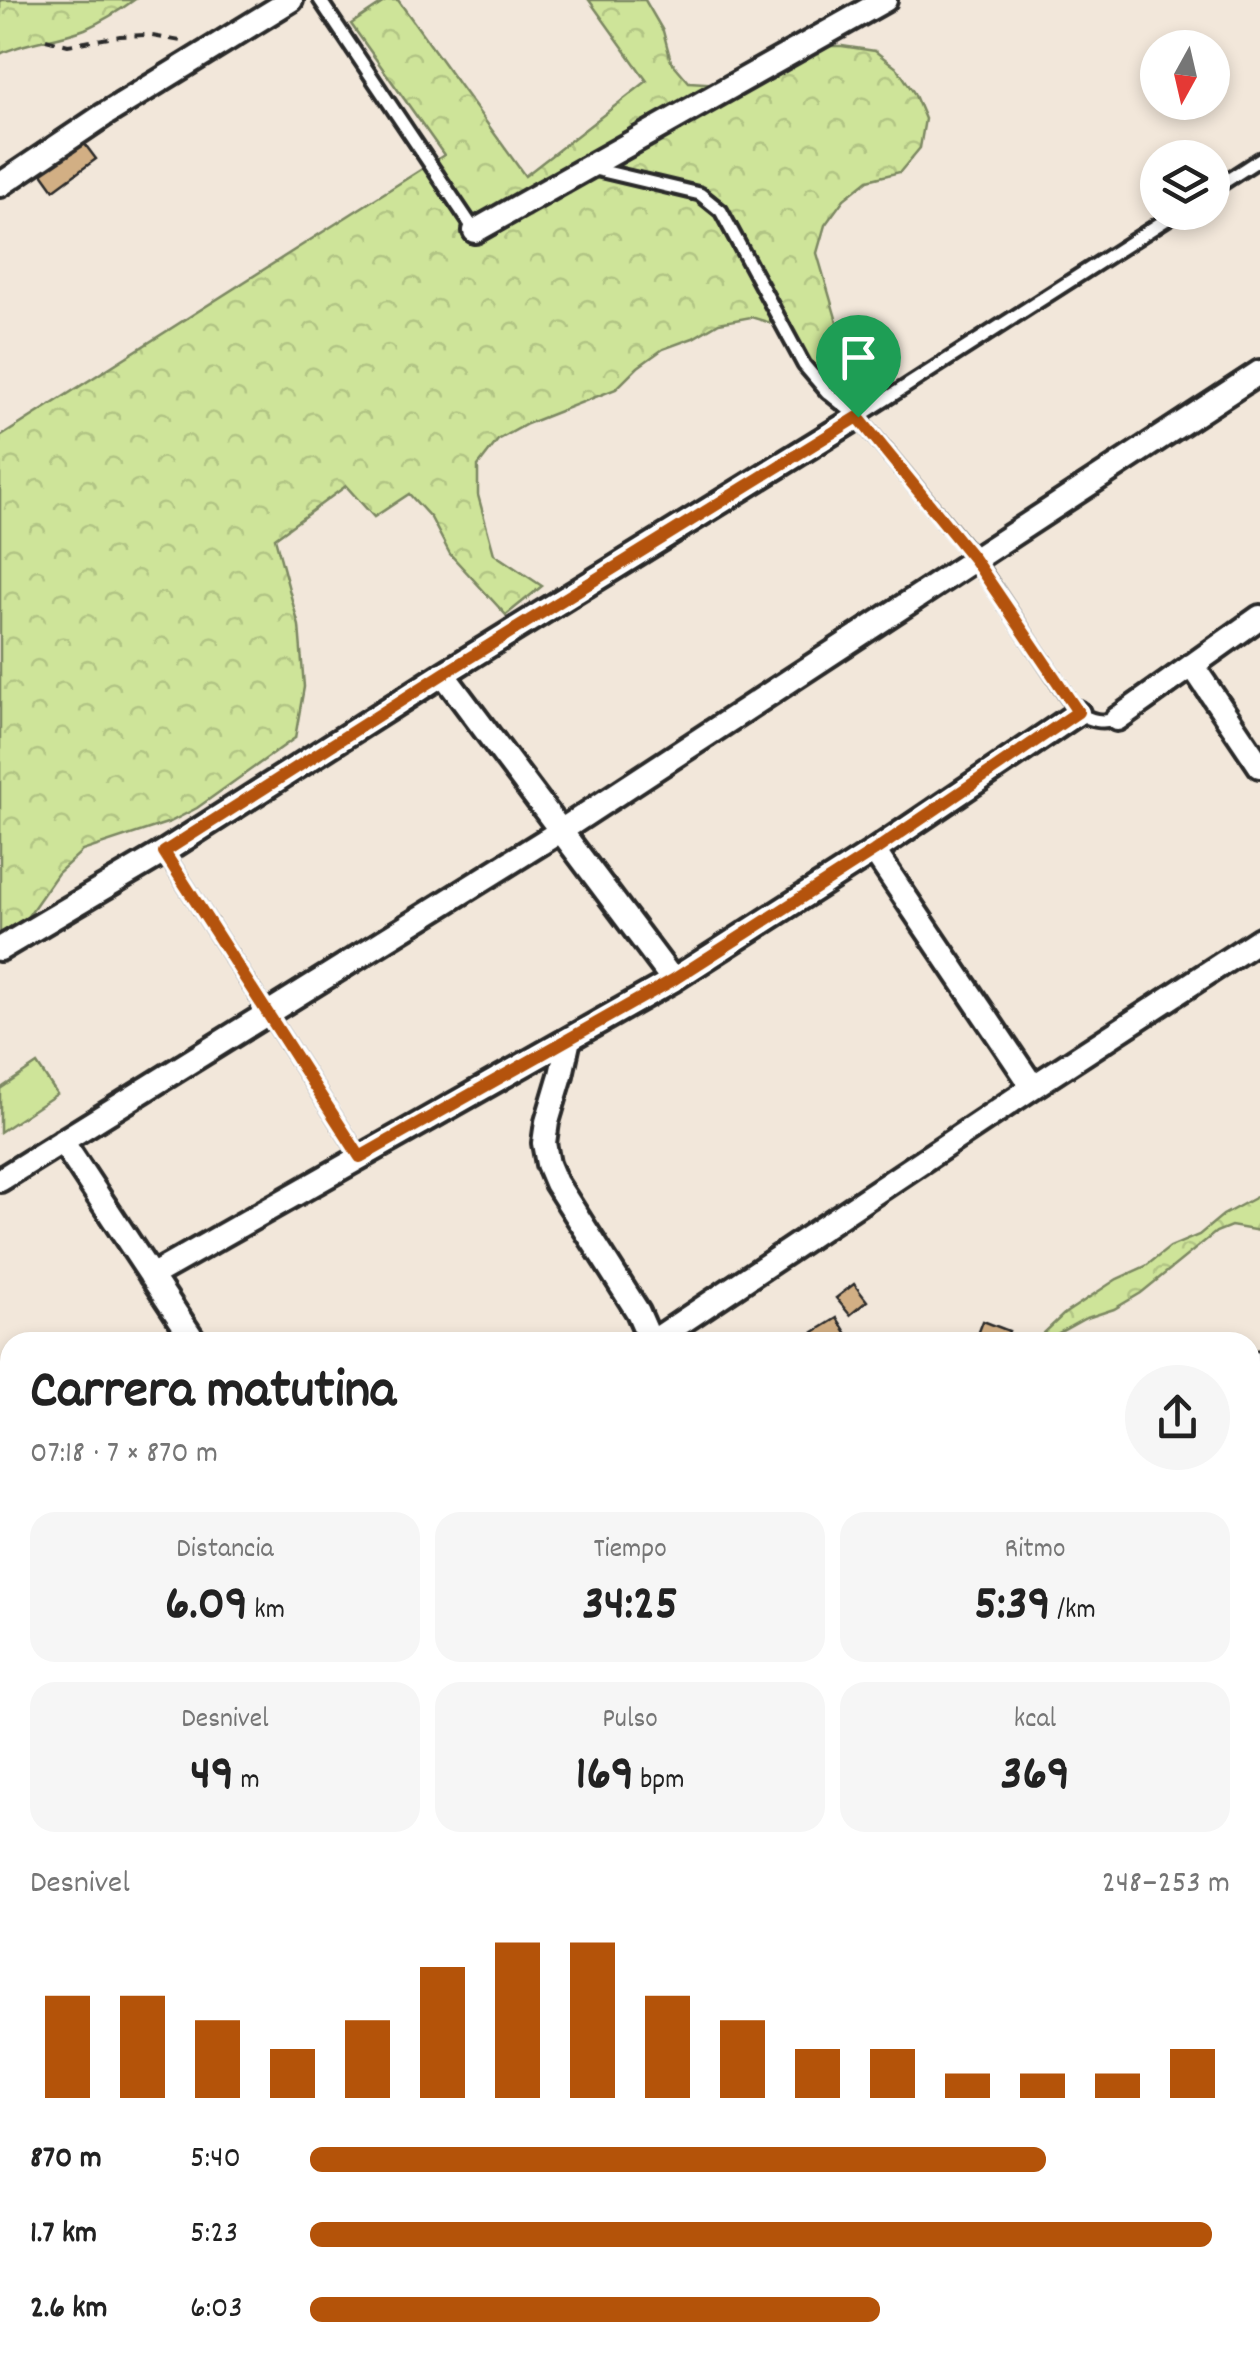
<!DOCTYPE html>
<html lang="es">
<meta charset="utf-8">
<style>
body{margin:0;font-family:Dekko,sans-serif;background:#f6f6f6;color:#222;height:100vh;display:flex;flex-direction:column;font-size:38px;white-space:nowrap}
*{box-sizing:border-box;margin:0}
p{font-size:32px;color:#767676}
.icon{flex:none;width:55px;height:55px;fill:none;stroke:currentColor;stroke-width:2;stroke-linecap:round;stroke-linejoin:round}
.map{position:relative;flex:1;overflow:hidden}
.panel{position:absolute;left:0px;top:1332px;width:1260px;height:1038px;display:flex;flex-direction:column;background:#fff;border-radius:30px 30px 0 0;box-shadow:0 5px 15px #0003}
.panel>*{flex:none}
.needle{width:65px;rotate:188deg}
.fabs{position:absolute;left:1140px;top:30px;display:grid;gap:20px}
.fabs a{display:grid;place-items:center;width:90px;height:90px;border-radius:50%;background:#fff;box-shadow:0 5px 15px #0003;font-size:50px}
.pin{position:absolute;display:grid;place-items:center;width:85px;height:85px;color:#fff;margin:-102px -42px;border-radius:50% 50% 50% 0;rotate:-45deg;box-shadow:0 0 10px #0007}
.pin .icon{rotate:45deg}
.round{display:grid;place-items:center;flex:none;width:105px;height:105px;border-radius:52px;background:#f6f6f6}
.summary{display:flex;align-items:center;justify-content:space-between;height:170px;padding:0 30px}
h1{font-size:55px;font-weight:700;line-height:75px}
.metrics{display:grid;grid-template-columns:repeat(3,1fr);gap:15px;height:170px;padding:10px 30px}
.metrics div{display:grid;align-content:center;border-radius:25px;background:#f6f6f6;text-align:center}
.metrics b{font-size:50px;font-weight:700}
.metrics small{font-size:28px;font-weight:400}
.metrics p{font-size:28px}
.chart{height:280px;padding:20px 30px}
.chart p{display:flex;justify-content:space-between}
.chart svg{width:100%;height:180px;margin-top:10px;stroke:#b45309;stroke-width:6}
ul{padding:0 30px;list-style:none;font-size:32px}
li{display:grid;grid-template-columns:160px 120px 1fr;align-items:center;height:75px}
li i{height:25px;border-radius:12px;background:#b45309}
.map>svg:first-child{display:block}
.green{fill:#cee499;stroke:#7c8862;stroke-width:2.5}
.forest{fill:url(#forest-crowns);stroke:#7c8862;stroke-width:2.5}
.building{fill:#d2af84;stroke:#2b2b2b;stroke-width:2.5}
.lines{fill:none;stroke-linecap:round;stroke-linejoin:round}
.lane-casing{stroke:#2b2b2b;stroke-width:19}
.street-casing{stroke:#2b2b2b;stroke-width:30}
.path{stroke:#2b2b2b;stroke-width:4;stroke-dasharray:10 8;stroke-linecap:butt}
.lane{stroke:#fff;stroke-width:11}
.street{stroke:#fff;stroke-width:22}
.route-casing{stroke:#fff;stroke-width:20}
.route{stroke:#b45309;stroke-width:12}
</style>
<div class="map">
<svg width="1260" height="2369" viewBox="0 0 1260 2369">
<defs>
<pattern id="forest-crowns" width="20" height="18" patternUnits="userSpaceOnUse" patternTransform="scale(2.5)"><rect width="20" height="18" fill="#cee499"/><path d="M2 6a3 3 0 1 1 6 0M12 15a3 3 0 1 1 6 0" fill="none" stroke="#b1c484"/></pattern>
</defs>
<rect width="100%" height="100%" fill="#f2e7da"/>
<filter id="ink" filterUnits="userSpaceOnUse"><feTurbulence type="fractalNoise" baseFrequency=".01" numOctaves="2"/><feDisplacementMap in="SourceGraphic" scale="20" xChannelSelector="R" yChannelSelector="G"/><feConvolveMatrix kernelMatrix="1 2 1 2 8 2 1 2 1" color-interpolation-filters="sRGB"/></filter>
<g filter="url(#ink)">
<path class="green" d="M37 1064 57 1094 0 1132V1089Z"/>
<path class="forest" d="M0 0H134C119 11 103 21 85 29 57 40 27 41 0 54Z
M387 0H398L525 176 647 81 589 0H645L663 31 671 61 689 82 721 84 812 46H842L875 51 898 69 914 93 925 119 920 148 900 172 868 180 844 199 825 225 817 253 852 373 827 392 781 326 751 317 719 323 693 338 663 349 638 367 616 389 527 424 498 440 478 466V495L494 554 542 586 506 615 450 554 431 518 409 494 374 517 346 486 275 538 299 626 304 687 295 738 197 808 170 822 82 851 58 873 0 956V437L444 155 351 24Z
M1260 1195V1231L1231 1226 1216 1232 1141 1293 1114 1309 1084 1319 1057 1334 1050 1342H1028L1042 1335 1064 1314 1117 1279 1146 1266 1170 1247 1199 1235 1223 1215Z
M1257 1929H1260V2190L1250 2189V1931Z
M576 2360H723L716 2369H581Z"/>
<path class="building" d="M81 139 96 159 54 190 39 169Z
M854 1284 867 1301 850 1315 836 1298Z
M837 1318 847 1334 832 1342H821L814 1332Z
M983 1321 1009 1331 1004 1342H975Z
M10 2345V2360H27L12 2369H0V2351Z
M74 2360H98L102 2366 98 2369H70L67 2364Z"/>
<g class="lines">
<defs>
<path id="lane" d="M320 0 475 231
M590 168 700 194 721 211 804 365 827 392 858 417 975 559 1078 713C1092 721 1101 723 1117 719
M1212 190 1260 159
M858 417 1178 212
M164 852 360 1157
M0 1496 10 1510
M1250 1659 1260 1675
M1250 1806 1260 1800
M948 2360 954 2369"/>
<path id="street" d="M0 185 104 115 291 0
M475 231 885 0
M1192 665 1260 766
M443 674 673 980
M1117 719 1260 617
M874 851 1033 1087
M0 949 164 852 443 674 858 417
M569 1039 561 1075 547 1122 544 1143 548 1164 556 1183 638 1312 651 1342
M62 1141 195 1342
M0 1180 562 830 1260 372
M151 1276 673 980 874 851 1078 713
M652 1342 1033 1087 1260 939
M1250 1370 1260 1363
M0 1714 10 1708
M0 2160 10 2154
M1250 2201 1260 2193
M419 2360 425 2369
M459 2360 464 2369
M693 2360 698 2369
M1175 2360 1180 2369
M216 2369 230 2360
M991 2369 1005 2360"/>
</defs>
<use href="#lane" class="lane-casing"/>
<use href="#street" class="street-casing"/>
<path class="path" d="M46 39 68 45 120 36 147 35 186 42"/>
<use href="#lane" class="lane"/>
<use href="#street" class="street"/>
</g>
</g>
<g class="lines" filter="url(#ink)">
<defs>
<path id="route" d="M858 417 974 559 1078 712 874 851 673 980 360 1157 164 852 443 674Z"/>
</defs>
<use href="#route" class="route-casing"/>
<use href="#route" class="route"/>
</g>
</svg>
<div class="fabs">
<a><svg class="needle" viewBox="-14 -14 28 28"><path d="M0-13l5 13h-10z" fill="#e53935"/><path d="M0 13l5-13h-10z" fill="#767676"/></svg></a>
<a><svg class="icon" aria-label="layers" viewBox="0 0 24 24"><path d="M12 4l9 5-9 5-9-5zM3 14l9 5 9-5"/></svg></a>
</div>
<div class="pin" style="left:858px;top:417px;background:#1e9e55"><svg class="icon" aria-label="arrive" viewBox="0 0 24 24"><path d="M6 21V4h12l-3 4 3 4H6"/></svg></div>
<section class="panel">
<div class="summary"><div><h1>Carrera matutina</h1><p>07:18 · 7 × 870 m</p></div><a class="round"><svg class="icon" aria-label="share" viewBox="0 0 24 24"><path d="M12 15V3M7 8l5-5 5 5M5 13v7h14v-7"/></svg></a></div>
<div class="metrics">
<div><p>Distancia</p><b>6.09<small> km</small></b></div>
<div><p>Tiempo</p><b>34:25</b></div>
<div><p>Ritmo</p><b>5:39<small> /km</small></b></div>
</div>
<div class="metrics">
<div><p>Desnivel</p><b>49<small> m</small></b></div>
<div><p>Pulso</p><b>169<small> bpm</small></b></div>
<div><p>kcal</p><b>369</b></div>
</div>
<div class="chart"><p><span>Desnivel</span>248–253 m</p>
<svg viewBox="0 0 160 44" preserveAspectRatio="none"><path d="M5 44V19M15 44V19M25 44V25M35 44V32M45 44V25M55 44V12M65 44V6M75 44V6M85 44V19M95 44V25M105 44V32M115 44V32M125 44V38M135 44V38M145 44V38M155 44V32"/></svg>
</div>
<ul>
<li><b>870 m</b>5:40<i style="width:80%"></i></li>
<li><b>1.7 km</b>5:23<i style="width:98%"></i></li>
<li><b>2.6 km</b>6:03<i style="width:62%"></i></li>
</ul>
</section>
</div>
